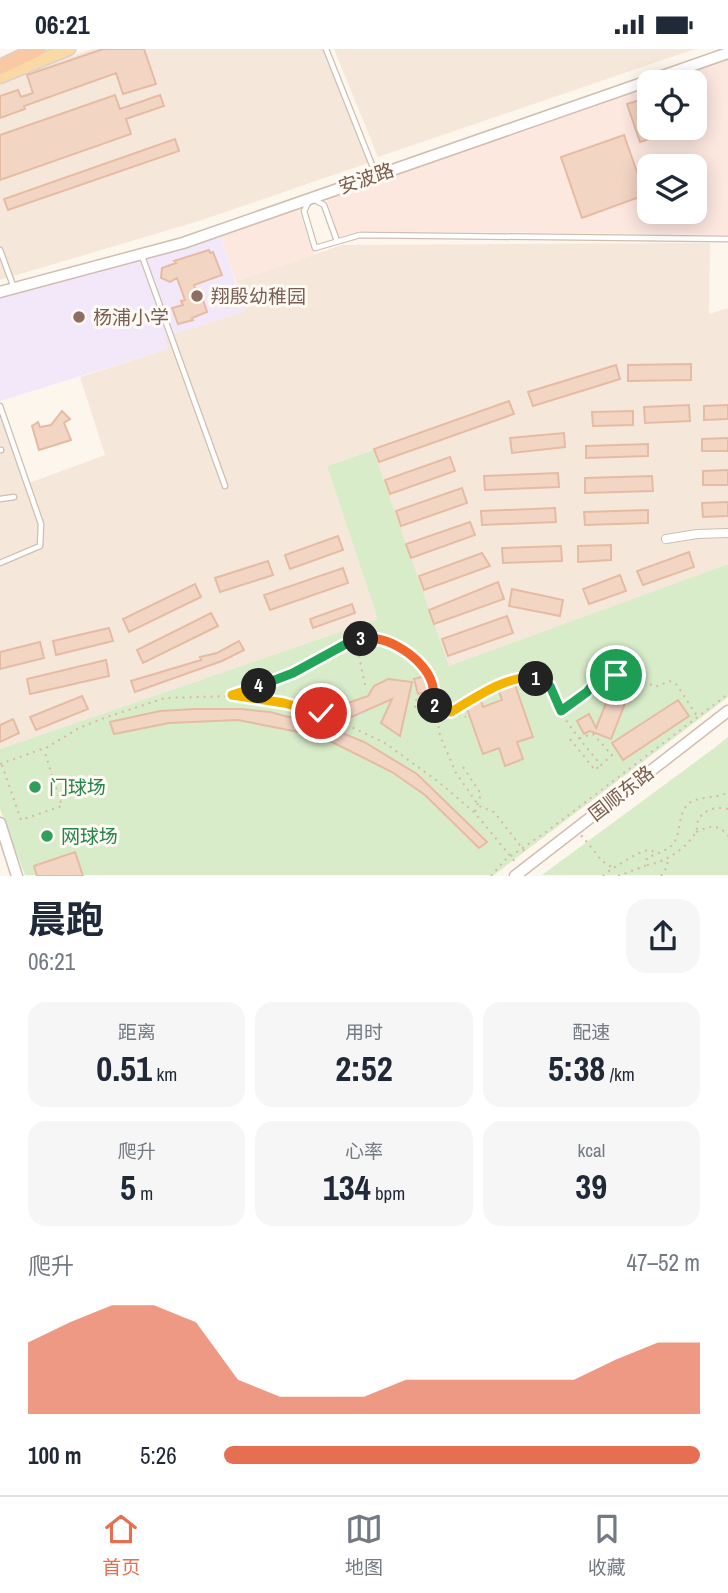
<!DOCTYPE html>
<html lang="zh">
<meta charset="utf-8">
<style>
body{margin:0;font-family:"Archivo Narrow","Noto Sans SC",sans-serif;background:#f6f6f7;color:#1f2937;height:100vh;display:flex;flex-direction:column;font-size:26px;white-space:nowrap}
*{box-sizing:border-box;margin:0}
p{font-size:23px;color:#747a83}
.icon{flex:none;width:38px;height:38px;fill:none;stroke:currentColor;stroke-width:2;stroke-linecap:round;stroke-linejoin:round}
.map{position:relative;height:827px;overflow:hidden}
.panel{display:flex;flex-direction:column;background:#fff;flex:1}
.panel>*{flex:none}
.buttons{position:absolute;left:637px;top:21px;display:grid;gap:14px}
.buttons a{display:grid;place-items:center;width:70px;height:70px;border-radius:14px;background:#fff;box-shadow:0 4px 18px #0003;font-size:35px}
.pin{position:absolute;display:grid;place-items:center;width:60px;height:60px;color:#fff;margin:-30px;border:4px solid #fff;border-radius:50%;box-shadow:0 2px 7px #0007}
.km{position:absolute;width:35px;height:35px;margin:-18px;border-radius:50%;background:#222;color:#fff;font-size:19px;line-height:35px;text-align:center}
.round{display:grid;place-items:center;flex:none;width:74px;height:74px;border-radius:21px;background:#f6f6f7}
.headline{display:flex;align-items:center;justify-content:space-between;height:119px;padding:0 28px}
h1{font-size:38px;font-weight:700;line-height:52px}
.figures{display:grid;grid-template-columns:repeat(3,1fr);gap:10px;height:119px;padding:7px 28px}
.figures div{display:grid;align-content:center;border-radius:18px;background:#f6f6f7;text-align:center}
.figures b{font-size:35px;font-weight:700}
.figures small{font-size:19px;font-weight:400}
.figures p{font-size:19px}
.chart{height:196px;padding:14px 28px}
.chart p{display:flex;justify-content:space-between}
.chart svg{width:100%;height:126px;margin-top:7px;fill:#e76f51;opacity:.7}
ul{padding:0 28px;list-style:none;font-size:23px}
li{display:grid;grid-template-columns:112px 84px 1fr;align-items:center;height:52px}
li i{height:18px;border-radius:9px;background:#e76f51}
.status{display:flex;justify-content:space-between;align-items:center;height:49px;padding:0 35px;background:#fff;direction:ltr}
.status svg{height:19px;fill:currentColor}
.dock{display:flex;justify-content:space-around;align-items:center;height:98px;border-top:2px solid #e0e1e3;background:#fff;font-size:19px;color:#747a83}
.dock a{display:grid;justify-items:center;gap:4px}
.dock .selected{color:#e76f51}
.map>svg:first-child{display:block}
.residential{fill:#f5e8da}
.commercial{fill:#fde8e0;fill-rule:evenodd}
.education{fill:#f3e8fa}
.green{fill:#d8ecc9}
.building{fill:#f3d5c3;stroke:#e6bba3;stroke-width:2}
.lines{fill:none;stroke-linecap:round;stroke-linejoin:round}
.service-casing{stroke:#d1beb0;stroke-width:7}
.minor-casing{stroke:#d1beb0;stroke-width:10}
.tertiary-casing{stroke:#d1beb0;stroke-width:13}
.primary-casing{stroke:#dad1cd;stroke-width:15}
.trunk-casing{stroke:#dad1cd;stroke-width:17}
.path{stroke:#d9b8a5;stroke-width:2;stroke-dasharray:2 5;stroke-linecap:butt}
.service{stroke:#fff;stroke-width:4.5}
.minor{stroke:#fff;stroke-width:8}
.tertiary{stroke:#fff;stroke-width:10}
.primary{stroke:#fbd9a5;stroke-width:12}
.trunk{stroke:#f9c8a4;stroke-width:14}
.split-1-casing{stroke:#fff;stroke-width:14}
.split-2-casing{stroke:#fff;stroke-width:14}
.split-3-casing{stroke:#fff;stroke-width:14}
.split-4-casing{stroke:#fff;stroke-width:14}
.split-5-casing{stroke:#fff;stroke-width:14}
.split-1{stroke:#22a559;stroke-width:9}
.split-2{stroke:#f5b400;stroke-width:9}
.split-3{stroke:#f0652b;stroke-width:9}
.split-4{stroke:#22a559;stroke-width:9}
.split-5{stroke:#f5b400;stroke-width:9}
.education-dot{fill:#8d6e63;stroke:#fffaf3;stroke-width:2.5}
.leisure-dot{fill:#2e9e5b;stroke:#fffaf3;stroke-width:2.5}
.labels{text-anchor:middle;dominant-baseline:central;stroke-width:6;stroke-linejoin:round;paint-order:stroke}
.street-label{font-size:19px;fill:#7a5c4d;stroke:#fffaf3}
.education-label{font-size:19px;fill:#785e54;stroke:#fffaf3;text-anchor:start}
.leisure-label{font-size:19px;fill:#27864d;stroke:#fffaf3;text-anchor:start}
</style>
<div class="status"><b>06:21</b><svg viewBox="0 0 49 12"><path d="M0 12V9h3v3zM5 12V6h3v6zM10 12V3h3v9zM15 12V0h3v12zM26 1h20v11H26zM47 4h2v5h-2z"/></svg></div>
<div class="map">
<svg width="728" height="827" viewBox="0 0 728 827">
<rect width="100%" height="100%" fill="#fdf6ec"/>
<path class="residential" d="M92 0H323L371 113 199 172 0 231V36L27 23Z
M334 0H695L378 108Z
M710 194 709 265 728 259V515L449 618 372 401 327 417 379 570 0 700V356L29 434 105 406 80 328 167 300 164 288 245 262 236 232 342 196Z"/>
<path class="commercial" d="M728 10V186L360 182 339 188 326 148 649 37V79H695V33H661ZM649 117H695V163H649Z
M298 158 314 206 236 232 220 185Z"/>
<path class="education" d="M220 185 245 262 165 288 168 300 0 352V247Z"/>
<path class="green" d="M373 401 449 617 728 515V648L494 826H25L0 760V700L378 570 327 417Z
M728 688V826H542L713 700Z"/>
<path class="building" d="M103 0H144L156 35 123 45 116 24 24 57 25 60 0 69V47L18 41 21 48 33 44 27 26Z
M115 46 120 60 160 46 164 57 126 70 131 85 0 131V86Z
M649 48V79L681 80 640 93 627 55Z
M624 86 645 146 582 169 561 108Z
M175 90 179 102 8 161 4 150Z
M209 201 210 204 213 203 222 226 194 236 198 249 202 248 207 263 192 269 193 271 178 275 172 259 183 256 181 252 185 251 177 229 170 233 161 229 162 219 176 214 174 212Z
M691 315V331L628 332V316Z
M616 316 620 330 533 357 528 343Z
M509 352 514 365 379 413 374 400Z
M689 356 690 372 645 374 644 358Z
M728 356V370L704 371V357Z
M62 362 70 370 64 374 71 391 39 401 32 377 38 373 40 378 51 376Z
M633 362V376L593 377 592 363Z
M564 384 565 398 512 404 510 389Z
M728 389V402H702V390Z
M648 395V407L586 409V397Z
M450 408 455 422 390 445 385 431Z
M728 421V436H703V422Z
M558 424 559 438 485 441 484 427Z
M652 427 653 442 585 444V429Z
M462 439 467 454 401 477 396 462Z
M728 453V467L703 468 702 454Z
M555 459 556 473 482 476 481 462Z
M648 461V474L585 476 584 463Z
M470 473 475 486 411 509 406 495Z
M338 487 343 501 290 520 285 506Z
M611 496V511L578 513V497Z
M561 497 562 512 503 514 502 499Z
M689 503 694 518 643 536 637 522Z
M482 504 490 517 424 541 419 527Z
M268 512 273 526 220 543 215 529Z
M343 519 348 534 270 561 264 546Z
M620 526 626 542 589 555 583 540Z
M498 533 504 550 434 575 429 561Z
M195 535 201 548 129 583 123 570Z
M512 540 563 551 560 567 509 557Z
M352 555 355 564 313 579 310 570Z
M211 564 218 577 143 614 137 601Z
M507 567 513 584 448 607 442 590Z
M109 579 113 592 56 606 53 592Z
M239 592 244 601 222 612 135 643 131 632 201 611 200 608 217 604Z
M40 593 44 609 0 620V603Z
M106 611 109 627 30 645 27 630Z
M425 627 429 642 418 645 414 630Z
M388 630 412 633 400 687 381 674 392 650 347 670 342 656 368 647 374 637Z
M514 633 533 688 517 693 523 710 505 717 499 699 483 705 466 657 481 652 483 658 502 651 498 639Z
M613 637 629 644 611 690 590 682 584 685 577 672 589 665 596 679Z
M82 647 88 660 36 681 30 668Z
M678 651 689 667 623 711 612 694Z
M195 660H240L270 663 330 679 364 693 417 725 487 793 479 799 425 746 392 723 332 693 299 683 238 671 169 674 114 685 110 673 160 662Z
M13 670 19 684 0 693V676Z
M75 803 83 827H37L34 817Z"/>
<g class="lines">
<defs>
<path id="service" d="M326 0 376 126
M315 151 324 156 337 192
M309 152 304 162 315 199 360 186 728 190
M0 201 14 239
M142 207 225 437
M0 357 41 475 40 497 0 514
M0 401H1
M0 450 14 448"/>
<path id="minor" d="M666 490 697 485 728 484"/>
<path id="tertiary" d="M0 243 183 194 728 4
M0 774 17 827
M515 827 728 662"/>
<path id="primary" d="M0 28 69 0"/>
<path id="trunk" d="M0 18 38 0"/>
</defs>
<use href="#service" class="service-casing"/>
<use href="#minor" class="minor-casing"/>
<use href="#tertiary" class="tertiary-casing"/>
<use href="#primary" class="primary-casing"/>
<use href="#trunk" class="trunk-casing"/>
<path class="path" d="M356 593 365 636
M233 646 293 624 346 595 365 589 379 591 401 600 418 611 432 633 440 687 456 724 479 757 494 763 526 804
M431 658 429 649 416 651 415 659 424 663 431 658 466 668
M562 661 587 644 600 626H616L625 630 639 629 655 638 670 632 677 636 697 667
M451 663C472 650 529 612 550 638 556 644 557 655 561 663 572 682 587 699 601 716L612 706 593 685 580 689
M570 690 595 721 601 716
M0 715 48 698 79 679 104 669 165 649 232 647 284 654 322 664 385 694 440 734 475 764 516 814
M2 716 21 771 62 757 44 701
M463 718 481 745 475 763
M696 783C710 777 718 774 728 787
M581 788 582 787 602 812 613 819
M647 816C664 814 689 798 696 782 698 778 697 774 698 771 704 760 718 757 728 760
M491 827 505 811 546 783 728 645
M603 827C607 822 639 803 644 802 649 801 652 802 657 803
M618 827 645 817 647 809C655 805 671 801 675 792 681 781 678 767 687 756 697 746 715 751 728 743
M661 827 667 818 668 809"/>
<use href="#service" class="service"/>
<use href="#minor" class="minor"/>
<use href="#tertiary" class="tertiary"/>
<use href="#primary" class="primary"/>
<use href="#trunk" class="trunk"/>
</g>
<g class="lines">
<defs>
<path id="split-1" d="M536 630 550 637 561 662 587 643 600 626H616"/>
<path id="split-2" d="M435 657 436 660 451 663C473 650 511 623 536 630"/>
<path id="split-3" d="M361 590C386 584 425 610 432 634 434 641 434 650 435 657"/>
<path id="split-4" d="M259 637 293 624 346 595 361 590"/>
<path id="split-5" d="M259 637 232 646 284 654 321 664"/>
</defs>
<use href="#split-1" class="split-1-casing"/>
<use href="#split-2" class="split-2-casing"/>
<use href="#split-3" class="split-3-casing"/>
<use href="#split-4" class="split-4-casing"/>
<use href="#split-5" class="split-5-casing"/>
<use href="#split-1" class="split-1"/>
<use href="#split-2" class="split-2"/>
<use href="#split-3" class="split-3"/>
<use href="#split-4" class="split-4"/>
<use href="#split-5" class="split-5"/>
</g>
<g class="education-dot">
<circle cx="197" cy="247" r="7"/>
<circle cx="79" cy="268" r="7"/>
</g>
<g class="leisure-dot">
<circle cx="35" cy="738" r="7"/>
<circle cx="47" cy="787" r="7"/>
</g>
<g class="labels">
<g class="street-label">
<text transform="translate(366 129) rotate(-19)">安波路</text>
<text transform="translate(621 744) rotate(-38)">国顺东路</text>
</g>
<g class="education-label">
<text x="211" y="247">翔殷幼稚园</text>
<text x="93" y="268">杨浦小学</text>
</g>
<g class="leisure-label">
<text x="49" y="738">门球场</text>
<text x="61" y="787">网球场</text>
</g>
</g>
</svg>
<div class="buttons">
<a><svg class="icon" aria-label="locate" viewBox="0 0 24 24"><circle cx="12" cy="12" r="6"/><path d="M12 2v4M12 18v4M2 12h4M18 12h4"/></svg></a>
<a><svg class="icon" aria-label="layers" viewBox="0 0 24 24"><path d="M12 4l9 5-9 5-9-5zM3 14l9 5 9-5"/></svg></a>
</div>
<div class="pin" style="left:616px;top:626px;background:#1e9e55"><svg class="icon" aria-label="arrive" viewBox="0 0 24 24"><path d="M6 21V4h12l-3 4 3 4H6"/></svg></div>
<div class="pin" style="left:321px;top:664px;background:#d93025"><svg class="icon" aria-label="check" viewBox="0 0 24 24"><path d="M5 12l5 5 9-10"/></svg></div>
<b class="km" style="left:536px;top:630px">1</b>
<b class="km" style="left:435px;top:657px">2</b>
<b class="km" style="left:361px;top:590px">3</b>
<b class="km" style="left:259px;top:637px">4</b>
</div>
<section class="panel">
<div class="headline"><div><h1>晨跑</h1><p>06:21</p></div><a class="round"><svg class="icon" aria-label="share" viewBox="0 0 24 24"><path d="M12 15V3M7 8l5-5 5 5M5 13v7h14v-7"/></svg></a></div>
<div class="figures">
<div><p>距离</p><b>0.51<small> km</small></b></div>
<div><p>用时</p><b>2:52</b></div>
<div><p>配速</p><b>5:38<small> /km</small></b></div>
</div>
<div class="figures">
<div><p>爬升</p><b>5<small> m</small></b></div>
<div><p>心率</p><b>134<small> bpm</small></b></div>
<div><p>kcal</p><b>39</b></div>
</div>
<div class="chart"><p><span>爬升</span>47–52 m</p>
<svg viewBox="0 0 160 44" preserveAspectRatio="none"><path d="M0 44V19L10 12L20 6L30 6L40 12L50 32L60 38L70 38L80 38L90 32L100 32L110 32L120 32L130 32L140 25L150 19L160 19V44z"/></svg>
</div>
<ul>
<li><b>100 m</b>5:26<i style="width:100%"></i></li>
</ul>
</section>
<nav class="dock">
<a class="selected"><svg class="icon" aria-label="home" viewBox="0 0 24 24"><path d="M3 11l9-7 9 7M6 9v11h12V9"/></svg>首页</a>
<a><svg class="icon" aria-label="map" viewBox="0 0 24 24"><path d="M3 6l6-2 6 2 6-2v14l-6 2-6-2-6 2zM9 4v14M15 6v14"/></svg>地图</a>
<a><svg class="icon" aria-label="saved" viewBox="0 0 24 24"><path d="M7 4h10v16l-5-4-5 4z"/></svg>收藏</a>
</nav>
